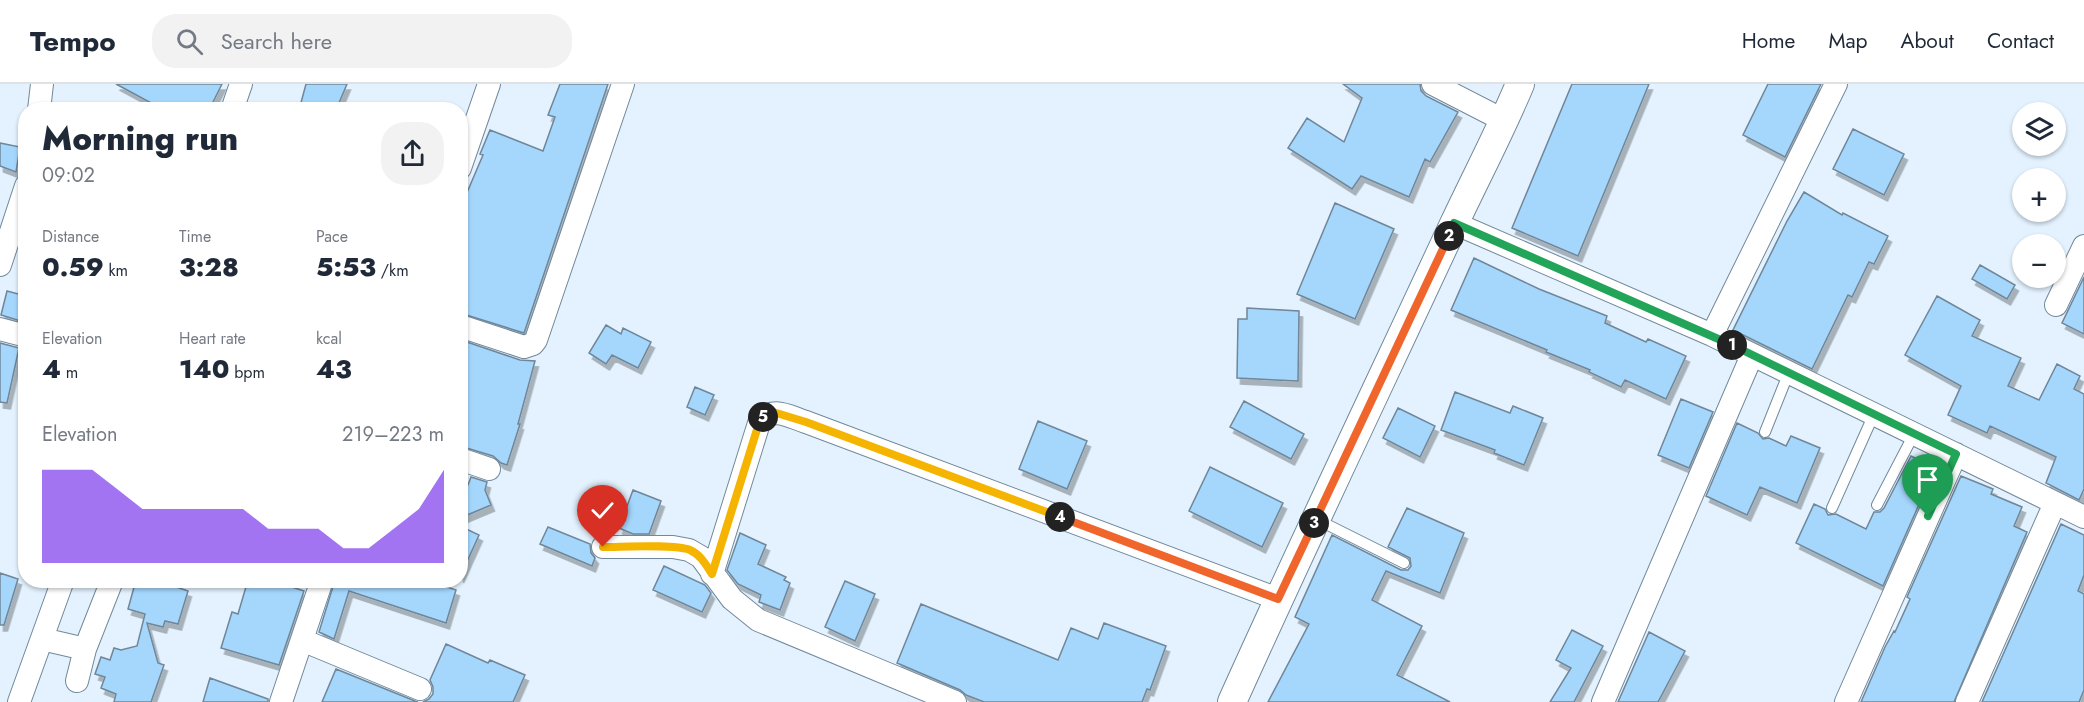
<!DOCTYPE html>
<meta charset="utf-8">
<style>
body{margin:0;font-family:Jost,sans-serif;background:#f2f2f3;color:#1f2937;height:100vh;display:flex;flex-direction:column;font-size:22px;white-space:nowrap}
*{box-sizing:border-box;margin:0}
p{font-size:20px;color:#747a83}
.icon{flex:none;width:33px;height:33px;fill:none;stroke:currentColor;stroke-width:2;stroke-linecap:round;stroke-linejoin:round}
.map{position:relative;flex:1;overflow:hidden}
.drawer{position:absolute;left:18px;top:18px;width:450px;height:486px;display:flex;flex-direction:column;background:#fff;border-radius:24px;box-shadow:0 2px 4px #0004}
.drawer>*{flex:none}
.buttons{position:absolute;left:2012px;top:18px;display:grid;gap:12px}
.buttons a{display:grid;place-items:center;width:54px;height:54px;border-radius:50%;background:#fff;box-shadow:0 2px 4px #0004;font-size:30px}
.pin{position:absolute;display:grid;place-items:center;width:51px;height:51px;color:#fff;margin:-62px -26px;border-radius:50% 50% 50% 0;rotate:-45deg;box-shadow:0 0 6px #0007}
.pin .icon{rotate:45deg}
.km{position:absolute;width:30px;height:30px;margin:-15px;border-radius:50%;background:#222;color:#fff;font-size:16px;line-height:30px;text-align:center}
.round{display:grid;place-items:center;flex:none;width:63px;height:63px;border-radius:24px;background:#f2f2f3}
.head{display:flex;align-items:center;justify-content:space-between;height:102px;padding:0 24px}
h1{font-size:33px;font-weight:800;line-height:45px}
.figures{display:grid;grid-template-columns:repeat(3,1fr);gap:9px;height:102px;padding:6px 24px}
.figures div{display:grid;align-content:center}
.figures b{font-size:26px;font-weight:800}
.figures small{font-size:16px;font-weight:400}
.figures p{font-size:16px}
.chart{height:168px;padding:12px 24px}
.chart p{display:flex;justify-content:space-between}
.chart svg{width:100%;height:108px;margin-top:6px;fill:#7c3aed;opacity:.7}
header{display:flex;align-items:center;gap:36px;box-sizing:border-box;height:84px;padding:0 30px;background:#fff;border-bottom:2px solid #e0e1e3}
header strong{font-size:28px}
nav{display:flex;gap:33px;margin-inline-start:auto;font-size:21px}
.search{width:420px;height:54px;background:#f2f2f3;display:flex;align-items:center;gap:15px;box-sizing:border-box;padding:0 21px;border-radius:24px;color:#747a83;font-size:22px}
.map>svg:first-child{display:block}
.building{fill:#a5d7fd;stroke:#6f8699;stroke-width:1.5;filter:url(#shadow)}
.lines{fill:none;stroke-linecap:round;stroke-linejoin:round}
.service-casing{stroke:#71899b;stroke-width:12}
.minor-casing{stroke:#71899b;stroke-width:24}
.tertiary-casing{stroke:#71899b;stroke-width:30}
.service{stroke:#fff;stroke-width:10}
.minor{stroke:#fff;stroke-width:22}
.tertiary{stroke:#fff;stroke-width:28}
.split-1-casing{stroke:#fff;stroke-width:12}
.split-2-casing{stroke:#fff;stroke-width:12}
.split-3-casing{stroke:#fff;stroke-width:12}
.split-4-casing{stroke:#fff;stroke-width:12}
.split-5-casing{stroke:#fff;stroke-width:12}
.split-6-casing{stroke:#fff;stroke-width:12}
.split-1{stroke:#22a559;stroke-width:8}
.split-2{stroke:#22a559;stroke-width:8}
.split-3{stroke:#f0652b;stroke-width:8}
.split-4{stroke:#f0652b;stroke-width:8}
.split-5{stroke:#f5b400;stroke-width:8}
.split-6{stroke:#f5b400;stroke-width:8}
</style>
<header>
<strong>Tempo</strong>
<div class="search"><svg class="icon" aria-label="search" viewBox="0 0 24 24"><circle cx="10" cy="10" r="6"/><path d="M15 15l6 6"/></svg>Search here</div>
<nav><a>Home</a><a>Map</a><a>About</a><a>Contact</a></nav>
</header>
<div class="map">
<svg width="2084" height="618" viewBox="0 0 2084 618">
<defs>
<filter id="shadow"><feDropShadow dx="3.5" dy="6" stdDeviation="0" flood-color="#0004"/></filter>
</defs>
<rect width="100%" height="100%" fill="#e3f2fe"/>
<path class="building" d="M116 0H222L209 26H164Z
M306 0H347L336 26H299Z
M560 0H608L524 249 460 229V125L483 71 480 70 490 46 543 67 555 33 548 31Z
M1343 0H1420L1421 7 1426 12 1458 28 1430 78 1425 75 1409 113 1361 92 1352 105 1288 64 1307 34 1344 58 1362 14Z
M1572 0H1649L1578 172 1512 144Z
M1768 0H1821L1785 73 1743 51Z
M1853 45 1904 70 1884 111 1833 85Z
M0 59 20 63 16 88 0 82Z
M1804 108 1842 131 1843 129 1888 152 1874 180 1869 178 1852 213 1848 211 1812 285 1733 246 1787 137Z
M1335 119 1394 145 1355 235 1297 210Z
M1474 174 1539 205 1607 232 1605 239 1646 258 1648 255 1686 272 1666 315 1625 296 1621 303 1589 288 1590 286 1546 268 1547 266 1451 226Z
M1980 181 2015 201 2007 215 1972 195Z
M2084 193V250L2062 239Z
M7 207 26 212 24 238 1 231Z
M1937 212 1980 236 1972 252 2021 274 2008 302 2039 316 2057 280 2080 292 2074 305 2084 310V405L2079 416 2046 399 2056 373 1990 342 1987 349 1948 331 1961 302 1905 271Z
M1247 224 1299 227 1298 297 1237 294 1238 235H1247Z
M606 241 621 250 623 244 651 258 638 284 612 271 606 280 589 269Z
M464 257 520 276 535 277 518 340H520L507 381 501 379 493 372 460 362V267Z
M0 259 19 264 7 319 0 318Z
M695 303 714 311 705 331 687 323Z
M1455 308 1510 329 1513 322 1543 334 1524 381 1494 369 1495 366 1441 346Z
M1681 315 1713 328 1689 384 1658 371Z
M1244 317 1304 350 1291 375 1230 343Z
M1398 324 1435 342 1420 373 1383 354Z
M1038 337 1087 357 1067 405 1019 385Z
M1737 339 1758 349 1763 355 1769 354 1786 362 1791 352 1820 364 1797 419 1760 403 1747 431 1706 412Z
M1911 372 1935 384 1883 502 1796 459 1814 420 1825 425 1828 431 1836 430 1866 445 1874 428H1880L1884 424Z
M1210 383 1283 419 1262 463 1189 427Z
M1961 392 1993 405 1991 410 2022 423 2014 442 2027 448 1954 618H1861L1885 563 1894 547 1895 548 1910 515 1907 513Z
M471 393 487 398 485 406 491 421 460 434V405L468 401Z
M633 406 661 417 649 450H633L619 444Z
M1407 424 1464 449 1440 509 1386 487 1372 516 1422 542 1397 591 1450 618H1268L1309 540 1295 533 1332 451 1401 486H1408L1411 482 1410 474 1388 463Z
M2061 440 2084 451V491L2078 507 2084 510V606L2079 618H1982Z
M460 442 479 451 460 493Z
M548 443 590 460 591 469 595 474 592 482 540 460Z
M740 449 766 461 758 480 786 493 784 496 790 499 780 526 759 518 761 511 738 500 727 486Z
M664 482 705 501 711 509 702 528 653 506Z
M0 489 18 495 4 541H0Z
M136 496H156L188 507 178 540 165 537 163 543 147 539 158 579 164 581 151 618H114L116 610 101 604 105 593 95 590 101 573 110 576 114 564 121 566 137 562 145 530 128 525Z
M248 496H271L304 507 279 581 221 564 232 528 238 530Z
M335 496H426L456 506 446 539 349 507 334 555 319 548Z
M845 497 875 510 855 557 825 543Z
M921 520 1058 576 1071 544 1098 555 1104 539 1166 562 1150 606 1147 605 1142 618H984L966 611 960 606 897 579Z
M1572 546 1603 562 1574 618H1550L1571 584 1556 576Z
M1649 548 1685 567 1658 618H1618Z
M446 560 488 579 490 576 525 591 513 618H423L429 615 433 610V603L430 596Z
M336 585 415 617 418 618H322Z
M210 594 268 615V618H203Z"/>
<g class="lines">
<defs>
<path id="service" d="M1765 348 1789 288
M1877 421 1914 350
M1832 424 1874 330
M1316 435 1404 479"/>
<path id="minor" d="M1433 0 1505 37
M39 26 42 0
M232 26 241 0
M460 84 489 0
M1454 139 1712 251 2084 433
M0 181 26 102
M2056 221 2084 162
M460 242 524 263 533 260 536 256 623 0
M0 245 26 252
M1712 251 1836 0
M460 375 489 385
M603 463H673L689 466 701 473 732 515 758 536 955 618
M712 490 759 339C772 321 788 332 806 338L1278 515
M42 555 85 565 111 499
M302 556 420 605
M77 597 85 565
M19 618 63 496
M281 618 322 496
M1603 618 1752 271
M1846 618 1956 370
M1967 618 2055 419"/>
<path id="tertiary" d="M1232 618C1304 458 1380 299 1454 140 1476 93 1500 48 1520 0"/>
</defs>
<use href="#service" class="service-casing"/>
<use href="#minor" class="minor-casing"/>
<use href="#tertiary" class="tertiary-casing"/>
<use href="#service" class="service"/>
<use href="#minor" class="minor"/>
<use href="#tertiary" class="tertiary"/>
</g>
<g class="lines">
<defs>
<path id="split-1" d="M1732 261 1956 370 1928 432"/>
<path id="split-2" d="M1449 152 1454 139 1732 261"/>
<path id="split-3" d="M1314 439 1449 152"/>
<path id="split-4" d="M1060 433 1278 515 1314 439"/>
<path id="split-5" d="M763 333 773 328 806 338 1060 433"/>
<path id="split-6" d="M603 463C623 463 674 460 690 466 701 471 706 481 712 490L759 339 763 333"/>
</defs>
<use href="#split-1" class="split-1-casing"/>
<use href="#split-2" class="split-2-casing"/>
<use href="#split-3" class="split-3-casing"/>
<use href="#split-4" class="split-4-casing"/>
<use href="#split-5" class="split-5-casing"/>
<use href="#split-6" class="split-6-casing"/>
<use href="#split-1" class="split-1"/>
<use href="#split-2" class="split-2"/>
<use href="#split-3" class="split-3"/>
<use href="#split-4" class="split-4"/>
<use href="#split-5" class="split-5"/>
<use href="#split-6" class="split-6"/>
</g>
</svg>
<div class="buttons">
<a><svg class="icon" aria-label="layers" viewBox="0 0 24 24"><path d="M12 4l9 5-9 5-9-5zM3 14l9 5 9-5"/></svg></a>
<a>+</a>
<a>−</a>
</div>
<div class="pin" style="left:1928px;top:432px;background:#1e9e55"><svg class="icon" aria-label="arrive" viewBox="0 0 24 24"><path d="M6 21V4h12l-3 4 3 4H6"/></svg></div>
<div class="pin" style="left:603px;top:463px;background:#d93025"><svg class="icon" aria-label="check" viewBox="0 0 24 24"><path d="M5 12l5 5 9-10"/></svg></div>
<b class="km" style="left:1732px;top:261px">1</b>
<b class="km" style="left:1449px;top:152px">2</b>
<b class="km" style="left:1314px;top:439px">3</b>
<b class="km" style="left:1060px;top:433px">4</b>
<b class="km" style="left:763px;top:333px">5</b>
<section class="drawer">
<div class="head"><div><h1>Morning run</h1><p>09:02</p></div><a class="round"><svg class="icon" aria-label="share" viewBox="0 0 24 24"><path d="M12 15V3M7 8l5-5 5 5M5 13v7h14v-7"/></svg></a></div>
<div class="figures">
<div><p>Distance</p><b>0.59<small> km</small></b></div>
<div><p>Time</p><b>3:28</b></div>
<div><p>Pace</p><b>5:53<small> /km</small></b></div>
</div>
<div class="figures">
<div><p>Elevation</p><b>4<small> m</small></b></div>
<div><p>Heart rate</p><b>140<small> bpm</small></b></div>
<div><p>kcal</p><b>43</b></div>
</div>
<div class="chart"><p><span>Elevation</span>219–223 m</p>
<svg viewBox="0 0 160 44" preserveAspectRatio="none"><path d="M0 44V6L10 6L20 6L30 14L40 22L50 22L60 22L70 22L80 22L90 30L100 30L110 30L120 38L130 38L140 30L150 22L160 6V44z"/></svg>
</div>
</section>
</div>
